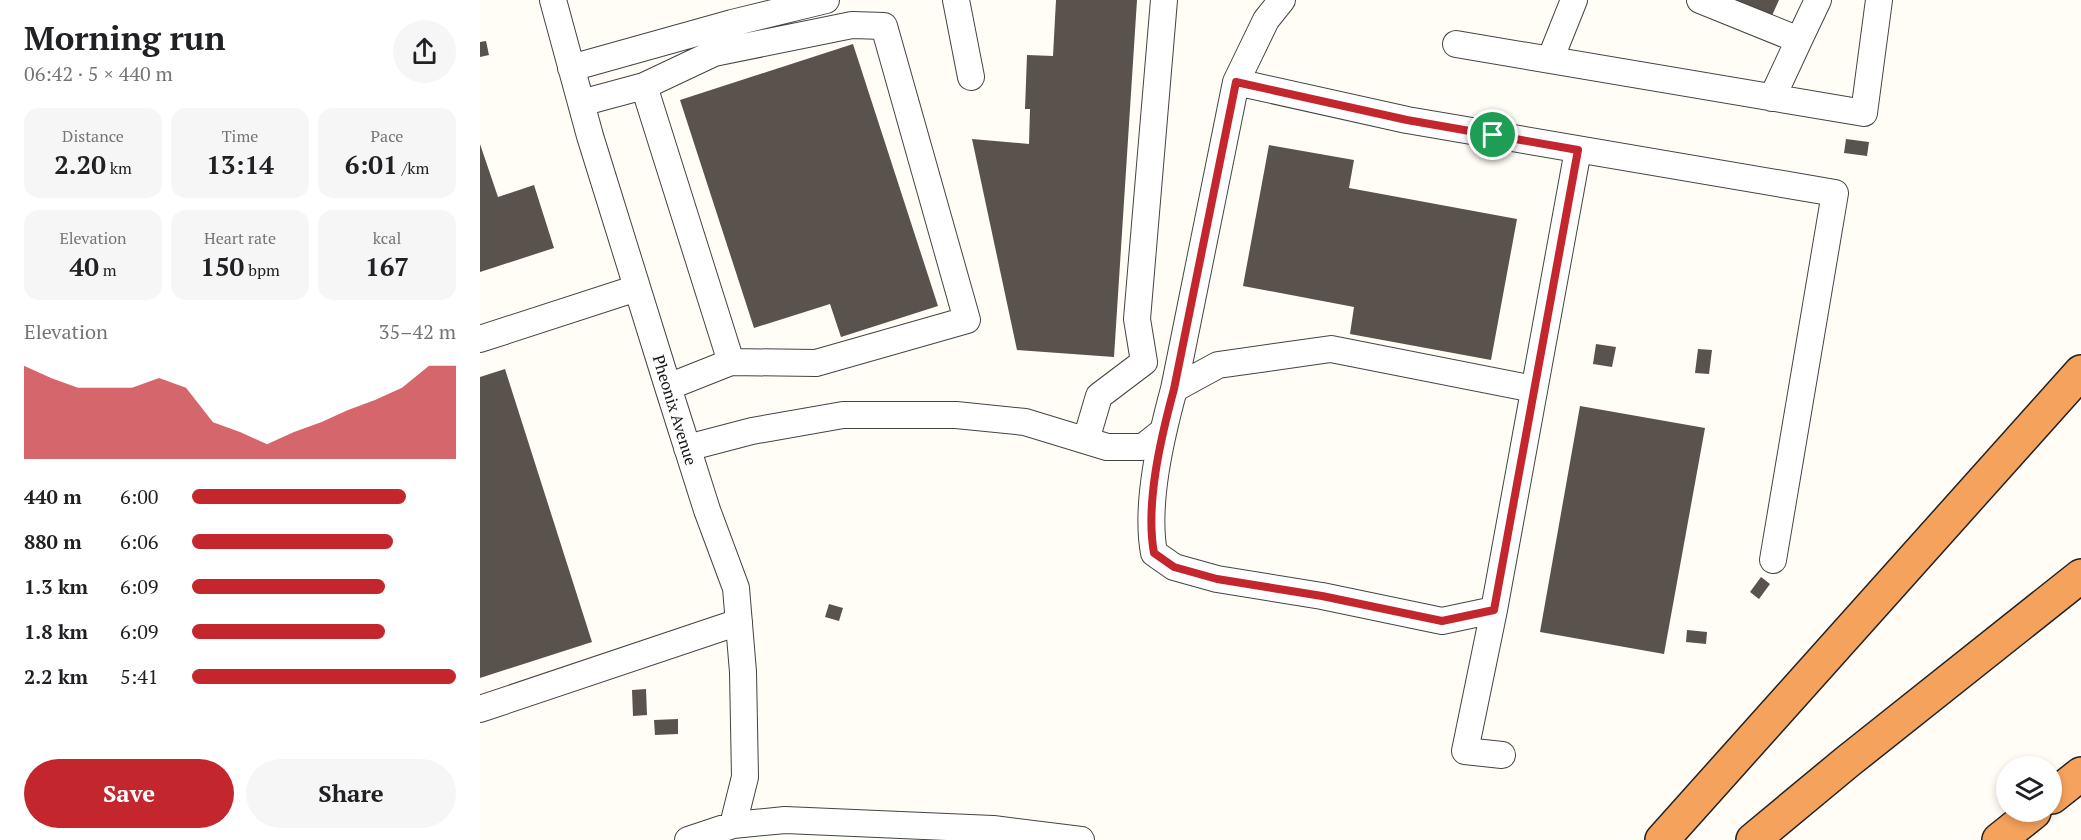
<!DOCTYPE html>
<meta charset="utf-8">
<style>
body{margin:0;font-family:"PT Serif",serif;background:#f6f6f6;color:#202124;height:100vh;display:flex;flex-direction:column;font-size:22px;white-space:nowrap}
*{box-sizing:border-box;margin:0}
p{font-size:20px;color:#757577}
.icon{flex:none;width:33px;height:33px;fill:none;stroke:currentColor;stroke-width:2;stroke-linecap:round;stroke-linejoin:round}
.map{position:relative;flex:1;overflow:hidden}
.panel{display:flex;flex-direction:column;background:#fff;width:480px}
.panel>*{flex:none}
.controls{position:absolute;left:1516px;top:756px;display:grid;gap:12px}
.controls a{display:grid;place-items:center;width:66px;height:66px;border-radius:50%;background:#fff;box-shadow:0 3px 9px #0003;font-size:30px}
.pin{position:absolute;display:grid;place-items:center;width:51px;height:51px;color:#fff;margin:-26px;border:3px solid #fff;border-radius:50%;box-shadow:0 2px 6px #0007}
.round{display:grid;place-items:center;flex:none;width:63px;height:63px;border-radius:32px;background:#f6f6f6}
.head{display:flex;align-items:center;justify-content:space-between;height:102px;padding:0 24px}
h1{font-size:33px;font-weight:700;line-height:45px}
.figures{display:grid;grid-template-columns:repeat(3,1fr);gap:9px;height:102px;padding:6px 24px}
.figures div{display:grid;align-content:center;border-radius:15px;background:#f6f6f6;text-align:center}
.figures b{font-size:26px;font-weight:700}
.figures small{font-size:16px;font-weight:400}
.figures p{font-size:16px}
.chart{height:168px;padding:12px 24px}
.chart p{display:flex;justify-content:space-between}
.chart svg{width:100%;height:108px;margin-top:6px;fill:#c4262e;opacity:.7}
.primary-button{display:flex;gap:12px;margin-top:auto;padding:12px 24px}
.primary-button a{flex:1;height:69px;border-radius:36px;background:#c4262e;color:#fff;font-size:24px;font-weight:700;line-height:69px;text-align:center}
.primary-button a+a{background:#f6f6f6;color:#202124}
ul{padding:0 24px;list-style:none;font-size:20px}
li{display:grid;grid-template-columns:96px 72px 1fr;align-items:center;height:45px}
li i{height:15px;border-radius:8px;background:#c4262e}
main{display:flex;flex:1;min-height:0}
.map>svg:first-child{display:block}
.building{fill:#5a524d}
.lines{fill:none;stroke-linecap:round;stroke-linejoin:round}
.minor-casing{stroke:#444;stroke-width:28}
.highway-casing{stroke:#222;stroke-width:36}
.minor{stroke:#fff;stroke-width:26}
.highway{stroke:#f5a25d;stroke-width:33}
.route-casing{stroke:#fff;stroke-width:12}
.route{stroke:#c4262e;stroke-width:8}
.labels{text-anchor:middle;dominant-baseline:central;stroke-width:6;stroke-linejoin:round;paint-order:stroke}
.street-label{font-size:16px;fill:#111;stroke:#fff}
</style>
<main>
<section class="panel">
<div class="head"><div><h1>Morning run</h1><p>06:42 · 5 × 440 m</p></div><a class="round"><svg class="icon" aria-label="share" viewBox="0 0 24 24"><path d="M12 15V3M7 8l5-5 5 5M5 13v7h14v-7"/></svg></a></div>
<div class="figures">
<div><p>Distance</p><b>2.20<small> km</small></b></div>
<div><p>Time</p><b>13:14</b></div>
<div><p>Pace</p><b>6:01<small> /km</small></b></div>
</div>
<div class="figures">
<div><p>Elevation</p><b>40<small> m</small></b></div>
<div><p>Heart rate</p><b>150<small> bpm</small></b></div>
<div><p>kcal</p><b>167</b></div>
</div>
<div class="chart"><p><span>Elevation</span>35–42 m</p>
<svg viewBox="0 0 160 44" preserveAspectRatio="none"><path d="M0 44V6L10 11L20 15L30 15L40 15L50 11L60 15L70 29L80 33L90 38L100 33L110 29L120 24L130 20L140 15L150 6L160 6V44z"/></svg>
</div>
<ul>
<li><b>440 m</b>6:00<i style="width:81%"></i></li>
<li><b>880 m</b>6:06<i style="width:76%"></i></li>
<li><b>1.3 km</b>6:09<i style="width:73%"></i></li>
<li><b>1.8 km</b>6:09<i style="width:73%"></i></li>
<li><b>2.2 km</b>5:41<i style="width:100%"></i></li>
</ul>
<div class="primary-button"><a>Save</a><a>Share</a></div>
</section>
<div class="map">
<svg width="1601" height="840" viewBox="0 0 1601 840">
<rect width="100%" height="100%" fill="#fffdf5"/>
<path class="building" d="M576 0H657L634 357 537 350 492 139 549 144 550 109H545L547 55 573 56Z
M1245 0H1299L1290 20Z
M6 41 9 55 0 57V42Z
M373 44 458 306 361 337 350 304 274 328 200 100Z
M1366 139 1389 142 1387 156 1364 153Z
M0 144 18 197 54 185 74 248 0 272Z
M789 145 874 160 869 188 1037 219 1011 360 870 334 874 307 763 286Z
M1116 344 1136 347 1132 367 1113 364Z
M1218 349 1232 350 1229 374 1215 373Z
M25 369 112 642 0 678V377Z
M1100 406 1225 428 1184 654 1060 632Z
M1281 577 1290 584 1279 599 1270 592Z
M349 604 363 608 359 621 345 617Z
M1207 630 1227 632 1226 644 1206 642Z
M166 689 167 715 153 716 152 690Z
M198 719V734L175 735 174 720Z"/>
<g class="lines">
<defs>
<path id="minor" d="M73 0 110 136 188 387 227 510 256 588 263 672 265 777 253 825
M476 0 491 77
M802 0 786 20 756 82 694 389C681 437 665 504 674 553L694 567 737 579 842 596 962 621 1014 610 1098 150
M1220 0 1319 40 1338 0
M976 44 1384 113 1399 0
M1070 60 1094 0
M91 68 252 23 346 0
M756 82 927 120 1355 193 1293 560
M164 86 234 53 372 25 404 26 487 320 336 363 251 362
M1292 98 1319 40
M101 103 164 86 251 362 188 387
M0 339 157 288
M694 389 738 365 851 349 1054 389
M606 440 619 396 664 362 657 319 684 0
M207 448 272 431 363 415H476L545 422 627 447H663L682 432
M1014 610 985 751 1022 755
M0 709 259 622
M208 840 253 825 305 820 513 829 601 840"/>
<path id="highway" d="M1572 797 1601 774
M1182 840 1601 372
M1273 840 1367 762 1601 576
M1519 840 1554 812"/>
</defs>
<use href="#minor" class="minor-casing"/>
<use href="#highway" class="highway-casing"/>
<use href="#minor" class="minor"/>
<use href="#highway" class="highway"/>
</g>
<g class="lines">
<defs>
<path id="route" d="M756 82 927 120 1098 150 1014 610 962 621 842 596 737 579 694 567 674 553C665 504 681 437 694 389Z"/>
</defs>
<use href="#route" class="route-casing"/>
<use href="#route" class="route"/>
</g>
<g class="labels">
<g class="street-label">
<text transform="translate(195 410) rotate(73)">Pheonix Avenue</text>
</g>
</g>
</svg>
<div class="controls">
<a><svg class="icon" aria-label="layers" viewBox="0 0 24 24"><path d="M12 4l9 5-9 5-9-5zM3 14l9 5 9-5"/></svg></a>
</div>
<div class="pin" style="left:1013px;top:135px;background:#1e9e55"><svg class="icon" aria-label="arrive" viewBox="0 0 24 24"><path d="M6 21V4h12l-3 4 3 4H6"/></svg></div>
</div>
</main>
